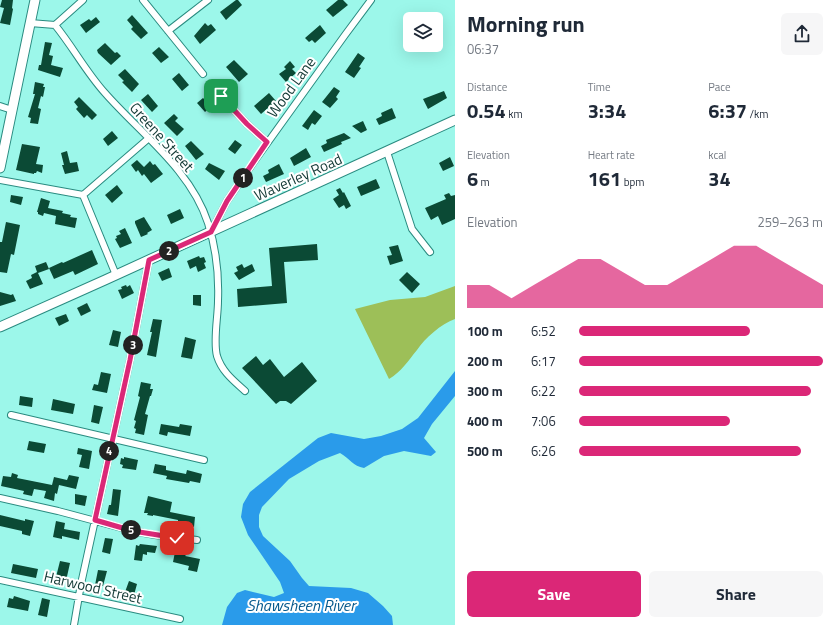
<!DOCTYPE html>
<meta charset="utf-8">
<style>
body{margin:0;font-family:"Titillium Web",sans-serif;background:#f6f6f7;color:#1f2937;height:100vh;display:flex;flex-direction:column;font-size:15px;white-space:nowrap}
*{box-sizing:border-box;margin:0}
p{font-size:13px;color:#747a83}
.icon{flex:none;width:22px;height:22px;fill:none;stroke:currentColor;stroke-width:2;stroke-linecap:round;stroke-linejoin:round}
.map{position:relative;flex:1;overflow:hidden}
.sheet{display:flex;flex-direction:column;background:#fff;width:380px}
.sheet>*{flex:none}
.buttons{position:absolute;left:403px;top:12px;display:grid;gap:8px}
.buttons a{display:grid;place-items:center;width:40px;height:40px;border-radius:6px;background:#fff;box-shadow:0 4px 16px #0002;font-size:20px}
.pin{position:absolute;display:grid;place-items:center;width:34px;height:34px;color:#fff;margin:-17px;border-radius:8px;box-shadow:0 2px 6px #0006}
.km{position:absolute;width:20px;height:20px;margin:-10px;border-radius:50%;background:#222;color:#fff;font-size:11px;line-height:20px;text-align:center}
.round{display:grid;place-items:center;flex:none;width:42px;height:42px;border-radius:6px;background:#f6f6f7}
.head{display:flex;align-items:center;justify-content:space-between;height:68px;padding:0 12px}
h1{font-size:22px;font-weight:700;line-height:30px}
.figures{display:grid;grid-template-columns:repeat(3,1fr);gap:6px;height:68px;padding:4px 12px}
.figures div{display:grid;align-content:center}
.figures b{font-size:20px;font-weight:700}
.figures small{font-size:11px;font-weight:400}
.figures p{font-size:11px}
.chart{height:112px;padding:8px 12px}
.chart p{display:flex;justify-content:space-between}
.chart svg{width:100%;height:72px;margin-top:4px;fill:#db2777;opacity:.7}
.cta{display:flex;gap:8px;margin-top:auto;padding:8px 12px}
.cta a{flex:1;height:46px;border-radius:6px;background:#db2777;color:#fff;font-size:16px;font-weight:700;line-height:46px;text-align:center}
.cta a+a{background:#f6f6f7;color:#1f2937}
ul{padding:0 12px;list-style:none;font-size:13px}
li{display:grid;grid-template-columns:64px 48px 1fr;align-items:center;height:30px}
li i{height:10px;border-radius:5px;background:#db2777}
main{display:flex;flex:1;min-height:0}
.map>svg:first-child{display:block}
.green{fill:#9dbf58}
.water{fill:#2a9bea}
.building{fill:#0b4a35}
.lines{fill:none;stroke-linecap:round;stroke-linejoin:round}
.minor-casing{stroke:#2a8b80;stroke-width:8}
.secondary-casing{stroke:#2a8b80;stroke-width:11}
.minor{stroke:#fff;stroke-width:6}
.secondary{stroke:#fff;stroke-width:9}
.route-casing{stroke:#fff;stroke-width:8}
.route{stroke:#db2777;stroke-width:5}
.labels{text-anchor:middle;dominant-baseline:central;stroke-width:4;stroke-linejoin:round;paint-order:stroke}
.street-label{font-size:15px;fill:#123935;stroke:#fff}
.water-label{font-size:16px;font-style:italic;fill:#06598c;stroke:#fff}
</style>
<main>
<div class="map">
<svg width="455" height="625" viewBox="0 0 455 625">
<rect width="100%" height="100%" fill="#9cf7ea"/>
<path class="green" d="M455 286V319C441 324 425 338 417 350 408 361 401 372 389 379L355 309 390 300 425 297Z"/>
<path class="water" d="M455 371V396L432 424 424 438 436 452 431 456 404 451 384 456 364 468C353 466 350 459 340 453L319 461 289 479 262 507 259 515V527L263 536 290 561 302 578 309 586 351 588 368 593 383 606 392 616 393 625H222L227 607 237 593 245 590 274 597 284 593 280 582 248 535 241 517 243 504 250 492 318 438 331 433 364 439 381 436 402 429 418 418Z"/>
<path class="building" d="M2 0H13L12 8 13 9 10 25 0 23 4 8 0 7Z
M236 0H238L242 5 226 20 220 12Z
M338 0H343L348 5 333 17 326 10Z
M132 15 148 33 141 39 131 29 133 27 127 20Z
M96 17 100 22 86 33 80 25 89 19 91 21Z
M205 23 208 26 211 24 216 30 200 44 194 36Z
M320 25 326 33 315 43 312 40 309 42 305 38Z
M45 42 52 43 49 55 53 56 51 65 63 68 60 77 38 70 39 65H41Z
M105 43 115 53 117 52 121 56 111 65 98 53 97 50Z
M159 47 169 57 161 63 152 53Z
M358 53 365 58 359 67 361 68 354 78 345 72Z
M234 60 248 74 239 82 226 67Z
M290 61 295 67 292 69 296 73 286 82 279 74 286 69 284 67Z
M125 69 139 84 132 92 122 82 124 81 118 75Z
M179 73 189 85 182 91 172 79Z
M35 82 44 84 43 87H45L43 97 41 96 38 108 41 109 38 124 30 123 31 118 28 117 35 94H33Z
M334 87 340 91 336 97 338 99 330 108 322 102Z
M444 91 447 98 428 109 423 99Z
M269 93 276 101 261 114 254 106Z
M148 94 158 106 152 112 141 100Z
M79 97 97 115 92 120 87 115 84 118 76 109 78 107 74 102Z
M203 98 211 106 205 112 197 103Z
M392 108 396 118 379 125 376 119 382 116 381 113Z
M314 110 322 116 315 125 312 123 308 130 302 126Z
M174 114 178 118 175 121 184 129 177 136 164 123Z
M363 121 367 130 361 133 352 126Z
M112 131 118 138 108 146 103 139Z
M344 133 351 138 341 142 342 144 324 152 321 146 327 143 326 140Z
M235 140 242 145 235 154 228 149Z
M191 141 204 154 196 160 185 146Z
M22 144 40 147 36 164 43 165 42 173 37 171 36 173H34V174L16 170Z
M306 148 311 157 294 166 290 158Z
M67 151 70 163 77 162 79 171 65 174 62 165H64L61 153Z
M450 157 454 166 443 171 439 163Z
M137 160 144 167 150 161 153 165 155 164 163 174 151 183 144 174 142 176 138 170 136 172 131 165Z
M209 163 225 171 219 180 205 169Z
M279 164 284 174 266 182 263 176 269 173 268 170Z
M376 179 380 188 361 196 357 187Z
M117 185 123 193 112 203 105 195Z
M340 188 343 193 344 192 351 206 346 209 344 205 339 208 333 199 339 195 336 190Z
M449 193 451 196 455 195V219L442 225 438 216 431 220 425 208 446 199 444 195Z
M11 195 23 197 21 205 10 202Z
M41 198 50 201 48 208 63 211 62 213 71 215 70 217 77 218 75 228 55 224 56 216 44 213 43 216 38 214V212H37Z
M180 209 184 218 171 224 167 215Z
M144 217 152 230 147 233 148 234 141 237 135 223V221Z
M6 222 20 225 14 255 11 254 7 273 0 272V242H2Z
M125 228 132 243 120 248 115 239 117 238 116 236 121 234 119 231Z
M317 244 318 260 284 262 287 303 238 307 237 289 272 286 269 248Z
M398 245 403 261 390 265 387 256 392 255 389 247Z
M92 250 98 264 75 275 73 271 54 279 49 268 62 262 63 263Z
M199 256 200 258 204 257 206 262 204 263 206 268 198 272 196 266 190 269 187 261Z
M46 262 49 269 38 273 43 284 30 289 26 281 32 278 31 275 37 272 35 266Z
M242 264 244 268 252 264 255 271 239 280 234 273 238 271 236 267Z
M169 268 172 277 162 281 158 273Z
M407 272 420 284 412 293 399 280Z
M126 285 127 287 130 285 134 293 122 299 118 290 122 289 121 287Z
M0 292 11 295 13 294 16 301 0 306Z
M193 295H201V306L193 305Z
M87 303 91 311 81 316 77 308Z
M66 314 69 321 59 326 55 318Z
M153 319 162 320 156 357 147 355 152 332H150Z
M113 330 121 332 118 347 109 345Z
M185 337 196 340 192 359 181 357Z
M256 356 263 365 270 359 284 377 302 362 317 381 291 404 286 401H280L276 404 242 368Z
M101 372 111 374 107 393 92 390 94 384 98 385Z
M141 382 151 384 150 389H153L151 396H150L145 414 148 415 144 435 135 433 136 429 134 428 136 421 134 420 140 397 138 396Z
M20 396 33 398 32 407 19 405Z
M53 399 75 404 73 414 51 410Z
M94 405 103 407 99 424 91 422Z
M161 424 179 427 180 424 192 426 190 436 168 432 167 436 159 434Z
M29 441 46 444 44 453 27 450Z
M78 448 92 451 89 469 79 467 82 455 77 454Z
M124 457 138 460 136 470 122 468 123 465 120 464 121 458 124 459Z
M155 464 166 466V470L186 474 187 470 202 474 200 483 190 481 189 483 166 479 167 476 153 473Z
M12 473 18 475 17 478 52 485 54 477 67 480 69 475 79 477 76 489 59 485 57 494 55 493 54 501 44 498 46 491 34 489 32 496 23 494 24 491 1 486 3 476 11 477Z
M113 489 121 490 118 516 107 514 109 505H111Z
M75 494 87 496 85 506 75 504Z
M148 496 172 502 170 512 195 517 194 527 178 523V520L153 515V516L147 515 148 513H144Z
M0 515 25 521V519L34 521 30 536 22 534V531L0 526Z
M56 521 65 523 64 529 80 532 79 540 62 536V539L53 537Z
M105 538 113 539 110 554 102 552Z
M140 544 157 546 155 553 147 552V555L143 554 142 561 134 560 136 545 139 546Z
M175 552 186 555 185 556 200 559 197 572 188 570 189 566 173 562Z
M60 561 70 563 66 581 62 580 61 583 55 581Z
M13 564 38 569 36 578 11 573Z
M98 570 107 571 103 586 95 585Z
M129 581 137 584 134 595 125 592Z
M14 596 30 601 28 611 7 607 9 598 13 599Z
M42 598 50 600 47 617 38 615Z"/>
<g class="lines">
<defs>
<path id="minor" d="M143 0 203 74
M30 23 55 25
M55 25C73 47 86 72 105 93 141 134 191 170 208 223 216 248 219 276 218 301 218 317 213 341 217 356 222 372 234 381 245 391
M55 25 83 0
M168 31 208 0
M221 96 247 124 267 142
M0 106 12 110
M387 152 412 229 430 252
M0 180 83 195 149 138
M83 195 116 275
M211 232 227 201 253 163 345 35 371 0
M11 415 204 460
M0 498 58 511 133 531 155 535 197 540
M0 580 180 619
M74 625 81 584 130 360 149 260"/>
<path id="secondary" d="M0 168 35 0
M0 327 105 280 455 120"/>
</defs>
<use href="#minor" class="minor-casing"/>
<use href="#secondary" class="secondary-casing"/>
<use href="#minor" class="minor"/>
<use href="#secondary" class="secondary"/>
</g>
<g class="lines">
<defs>
<path id="route" d="M177 538 133 531 95 520 130 360 149 260 211 232 227 201 267 142 247 124 221 96"/>
</defs>
<use href="#route" class="route-casing"/>
<use href="#route" class="route"/>
</g>
<g class="labels">
<g class="street-label">
<text transform="translate(291 87) rotate(-54)">Wood Lane</text>
<text transform="translate(162 137) rotate(48)">Greene Street</text>
<text transform="translate(298 177) rotate(-24)">Waverley Road</text>
<text transform="translate(93 587) rotate(13)">Harwood Street</text>
</g>
<g class="water-label">
<text x="301" y="605">Shawsheen River</text>
</g>
</g>
</svg>
<div class="buttons">
<a><svg class="icon" aria-label="layers" viewBox="0 0 24 24"><path d="M12 4l9 5-9 5-9-5zM3 14l9 5 9-5"/></svg></a>
</div>
<div class="pin" style="left:221px;top:96px;background:#1e9e55"><svg class="icon" aria-label="arrive" viewBox="0 0 24 24"><path d="M6 21V4h12l-3 4 3 4H6"/></svg></div>
<div class="pin" style="left:177px;top:538px;background:#d93025"><svg class="icon" aria-label="check" viewBox="0 0 24 24"><path d="M5 12l5 5 9-10"/></svg></div>
<b class="km" style="left:243px;top:178px">1</b>
<b class="km" style="left:169px;top:251px">2</b>
<b class="km" style="left:133px;top:345px">3</b>
<b class="km" style="left:109px;top:451px">4</b>
<b class="km" style="left:131px;top:530px">5</b>
</div>
<section class="sheet">
<div class="head"><div><h1>Morning run</h1><p>06:37</p></div><a class="round"><svg class="icon" aria-label="share" viewBox="0 0 24 24"><path d="M12 15V3M7 8l5-5 5 5M5 13v7h14v-7"/></svg></a></div>
<div class="figures">
<div><p>Distance</p><b>0.54<small> km</small></b></div>
<div><p>Time</p><b>3:34</b></div>
<div><p>Pace</p><b>6:37<small> /km</small></b></div>
</div>
<div class="figures">
<div><p>Elevation</p><b>6<small> m</small></b></div>
<div><p>Heart rate</p><b>161<small> bpm</small></b></div>
<div><p>kcal</p><b>34</b></div>
</div>
<div class="chart"><p><span>Elevation</span>259–263 m</p>
<svg viewBox="0 0 160 44" preserveAspectRatio="none"><path d="M0 44V30L10 30L20 38L30 30L40 22L50 14L60 14L70 22L80 30L90 30L100 22L110 14L120 6L130 6L140 14L150 22L160 30V44z"/></svg>
</div>
<ul>
<li><b>100 m</b>6:52<i style="width:70%"></i></li>
<li><b>200 m</b>6:17<i style="width:100%"></i></li>
<li><b>300 m</b>6:22<i style="width:95%"></i></li>
<li><b>400 m</b>7:06<i style="width:62%"></i></li>
<li><b>500 m</b>6:26<i style="width:91%"></i></li>
</ul>
<div class="cta"><a>Save</a><a>Share</a></div>
</section>
</main>
